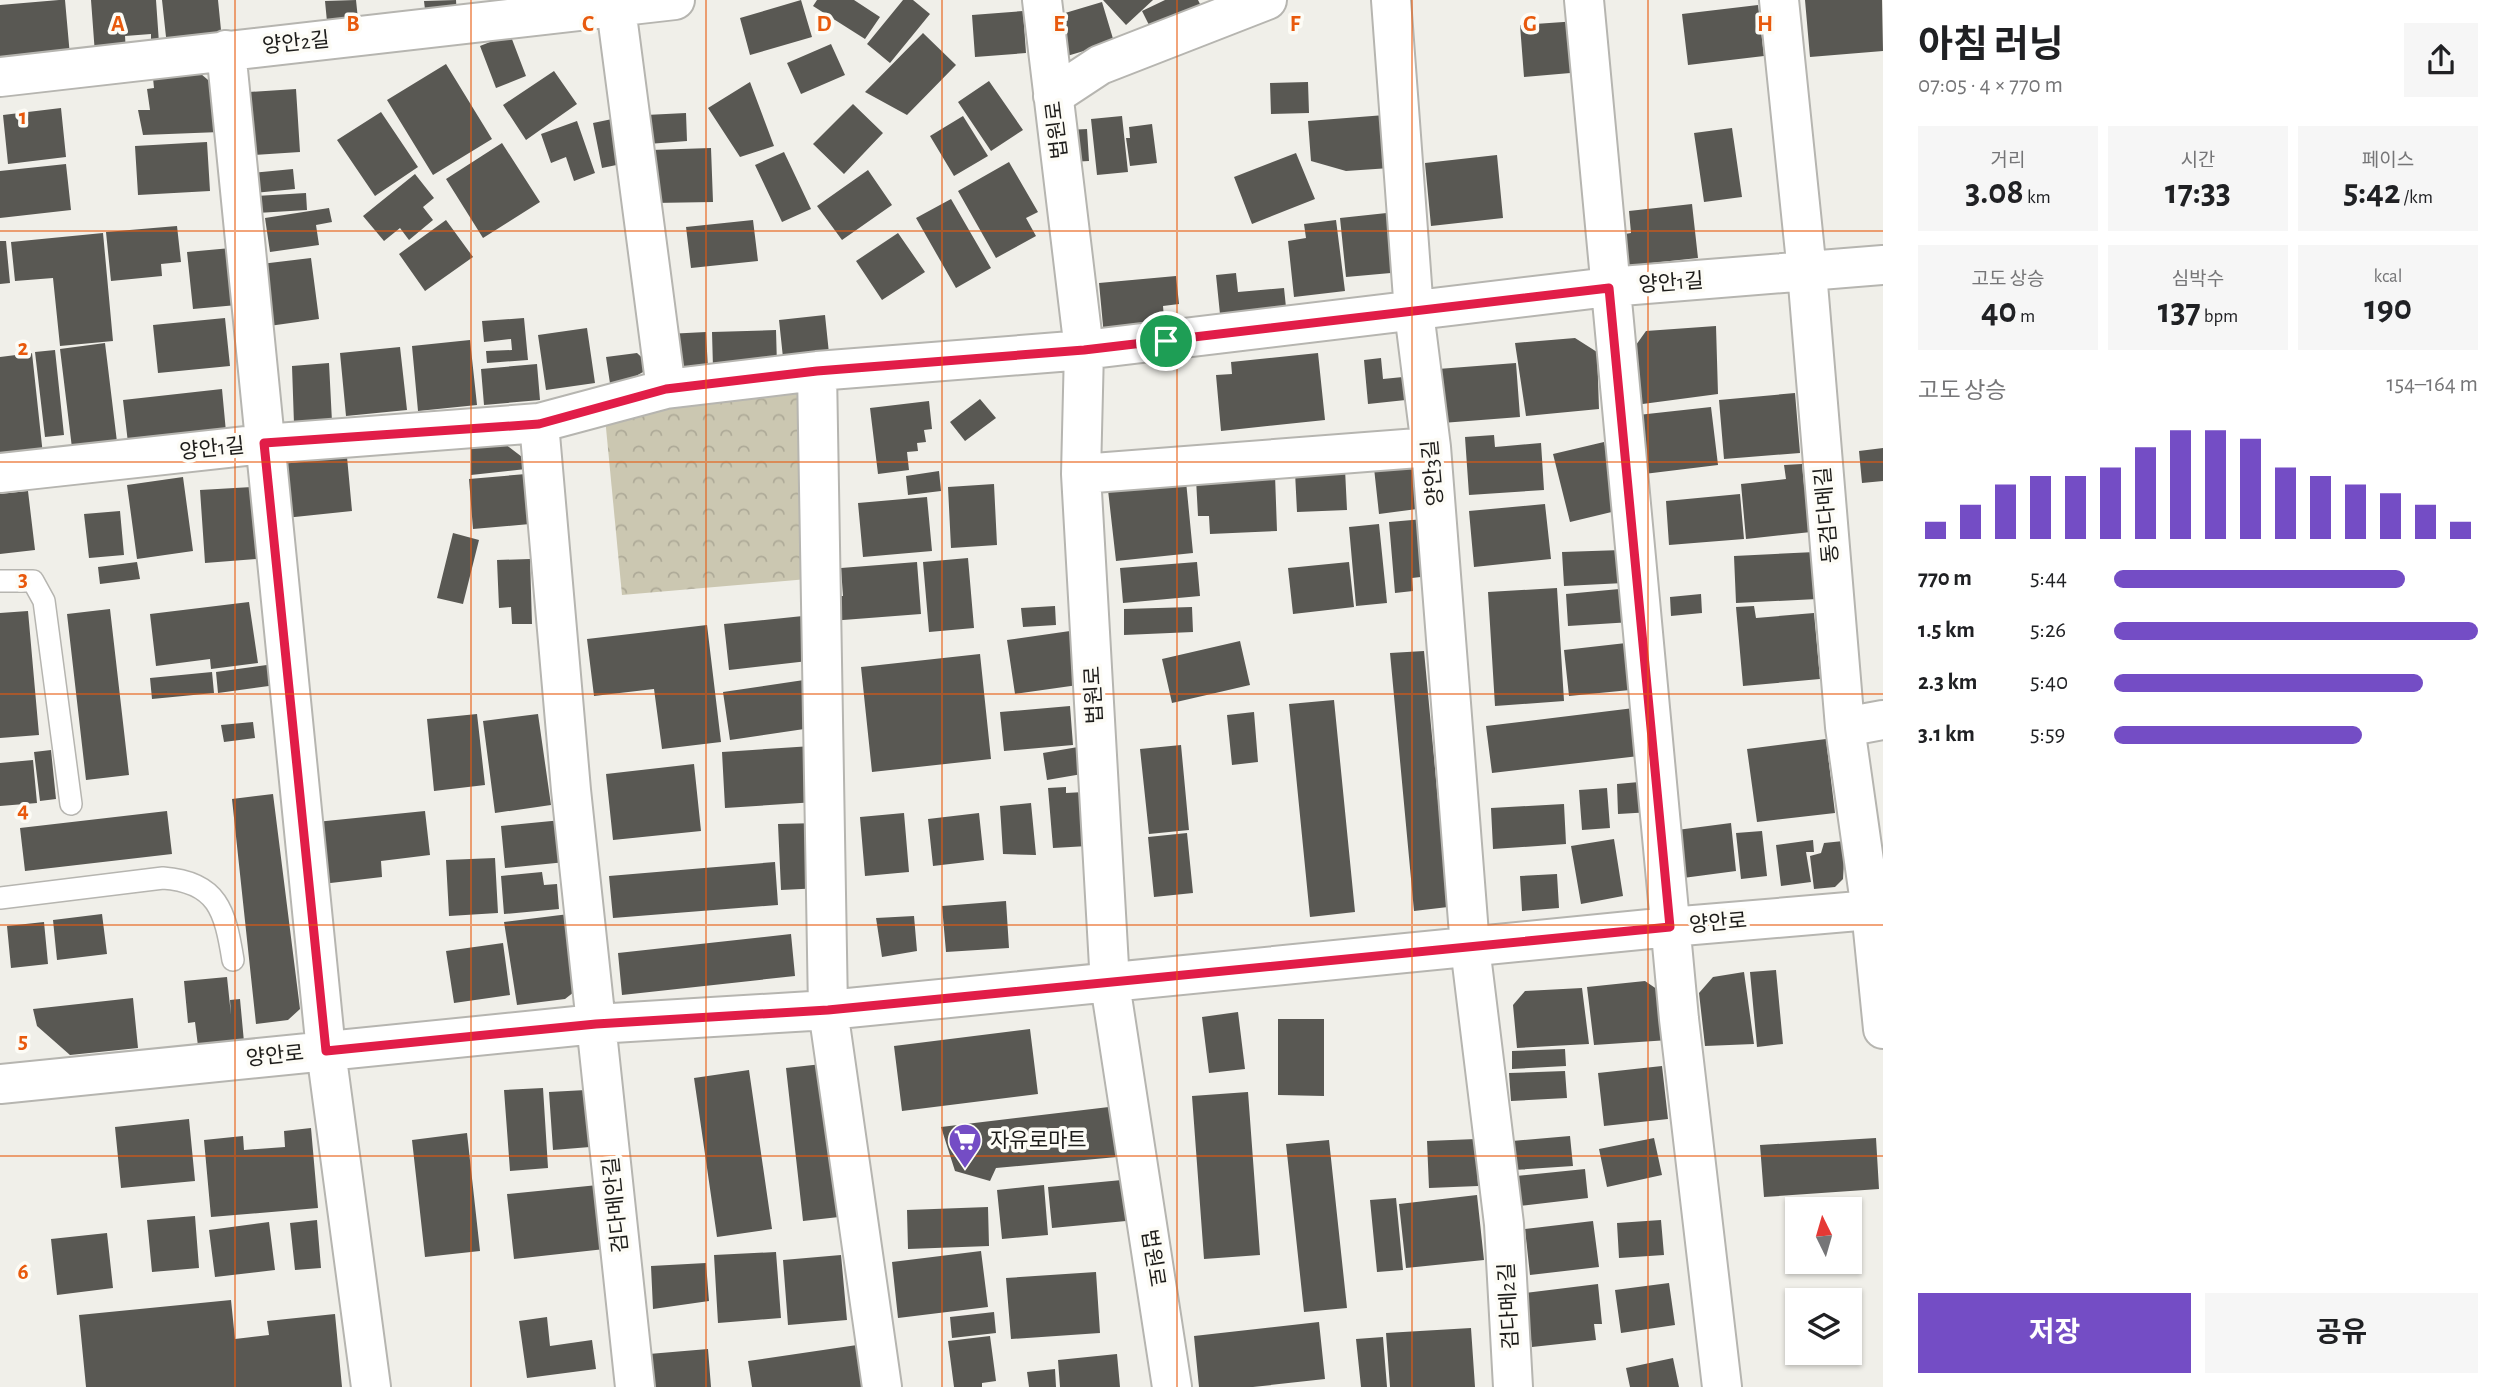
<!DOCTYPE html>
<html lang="ko">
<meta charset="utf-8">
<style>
body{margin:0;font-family:"Alegreya Sans","Noto Sans KR",sans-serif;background:#f6f6f6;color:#202124;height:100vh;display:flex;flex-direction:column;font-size:26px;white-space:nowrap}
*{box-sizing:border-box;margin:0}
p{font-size:23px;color:#757577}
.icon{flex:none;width:38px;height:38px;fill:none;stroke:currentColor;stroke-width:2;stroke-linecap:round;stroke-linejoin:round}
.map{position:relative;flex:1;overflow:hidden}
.side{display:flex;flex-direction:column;background:#fff;width:630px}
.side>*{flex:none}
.needle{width:46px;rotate:355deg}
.controls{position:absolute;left:1785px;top:1197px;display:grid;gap:14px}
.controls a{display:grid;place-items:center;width:77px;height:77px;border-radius:0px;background:#fff;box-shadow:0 2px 5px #0004;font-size:35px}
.pin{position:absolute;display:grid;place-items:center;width:60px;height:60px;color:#fff;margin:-30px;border:4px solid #fff;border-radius:50%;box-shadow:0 2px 7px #0007}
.round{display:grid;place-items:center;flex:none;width:74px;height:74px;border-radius:0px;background:#f6f6f6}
.headline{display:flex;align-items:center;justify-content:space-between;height:119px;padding:0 35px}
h1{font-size:38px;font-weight:700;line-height:52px}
.stats{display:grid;grid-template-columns:repeat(3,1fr);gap:10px;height:119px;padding:7px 35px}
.stats div{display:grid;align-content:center;border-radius:0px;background:#f6f6f6;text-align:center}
.stats b{font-size:35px;font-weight:700}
.stats small{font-size:19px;font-weight:400}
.stats p{font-size:19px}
.chart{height:196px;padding:14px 35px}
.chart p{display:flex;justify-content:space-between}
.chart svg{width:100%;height:126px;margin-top:7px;stroke:#744dc5;stroke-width:6}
.action{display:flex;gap:14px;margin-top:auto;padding:14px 35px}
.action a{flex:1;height:80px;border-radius:0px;background:#744dc5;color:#fff;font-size:28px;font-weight:700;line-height:80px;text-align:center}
.action a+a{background:#f6f6f6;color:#202124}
ul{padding:0 35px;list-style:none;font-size:23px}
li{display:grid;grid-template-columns:112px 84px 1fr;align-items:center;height:52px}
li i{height:18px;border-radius:9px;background:#744dc5}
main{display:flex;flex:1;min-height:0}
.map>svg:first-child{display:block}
.park{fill:url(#park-crowns)}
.building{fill:#595853}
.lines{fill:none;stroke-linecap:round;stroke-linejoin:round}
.lane-casing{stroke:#b6b5b0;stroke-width:24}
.street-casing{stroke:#b6b5b0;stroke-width:42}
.lane{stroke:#fff;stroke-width:21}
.street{stroke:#fff;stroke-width:38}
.route-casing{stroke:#fff;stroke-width:14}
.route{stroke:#e11d48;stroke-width:9}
.grid{fill:none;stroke:#e8590c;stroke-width:2;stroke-opacity:0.55}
.labels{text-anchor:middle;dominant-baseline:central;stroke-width:7;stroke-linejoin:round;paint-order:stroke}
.street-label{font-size:21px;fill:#1d1c1a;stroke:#fdfcf6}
.poi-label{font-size:21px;fill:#1d1c1a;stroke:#fdfcf6;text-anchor:start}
.grid-label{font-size:23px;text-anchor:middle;font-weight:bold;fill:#e8590c;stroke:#fdfcf6;stroke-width:7;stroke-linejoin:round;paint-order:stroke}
</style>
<main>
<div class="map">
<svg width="1883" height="1387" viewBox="0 0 1883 1387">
<defs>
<pattern id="park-crowns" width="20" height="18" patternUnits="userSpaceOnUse" patternTransform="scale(1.75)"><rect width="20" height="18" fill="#cbc7b1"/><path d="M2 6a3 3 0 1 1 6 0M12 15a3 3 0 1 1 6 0" fill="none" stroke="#aeaa98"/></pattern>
</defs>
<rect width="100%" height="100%" fill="#f0efe9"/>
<path class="park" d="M802 390 819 578 622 595 604 407Z"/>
<path class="building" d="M59 0H65L70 56 0 62V5Z
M91 0H156L159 43 151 44V34L125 36 126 52 95 54Z
M162 0H218L222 40 167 46Z
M356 0 359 29 328 32 325 1Z
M456 0 457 16 426 18 424 1Z
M801 0 812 37 750 55 740 18Z
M817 0H854L880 17 865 39 813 6Z
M903 0H913L930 14 890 63 867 44Z
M1103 0H1153L1126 25Z
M1165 0H1198L1202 8 1152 31 1142 11Z
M1805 0H1882L1883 51 1810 57Z
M1102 2 1114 42 1067 56 1055 16Z
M1758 5 1764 56 1688 65 1682 14Z
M1023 11 1026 53 975 57 972 15Z
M1578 21 1582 72 1524 77 1520 25Z
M923 33 956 65 907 115 865 92Z
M510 34 526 76 496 88 480 46Z
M831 44 845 75 801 94 787 63Z
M446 64 492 139 433 175 387 100Z
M554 71 577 104 526 140 503 105Z
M201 74 214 85 220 132 143 135 138 110H150L147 89 154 88 153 78Z
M989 81 1023 130 991 151 958 102Z
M750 82 774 146 740 157 708 108Z
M1308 82 1309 113 1271 114 1270 83Z
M296 89 300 152 253 155 249 92Z
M853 104 883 133 844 174 813 144Z
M61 108 66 157 8 164 3 115Z
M381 112 418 167 375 196 337 140Z
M686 113 687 141 648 144 646 115Z
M1385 115 1390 168 1346 171 1311 161 1308 121Z
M963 116 988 156 954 176 930 136Z
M1122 116 1128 172 1097 175 1091 119Z
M617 118 626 163 602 168 593 123Z
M577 121 595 173 574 181 566 157 551 163 541 134Z
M1152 124 1157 163 1130 166 1126 138H1130L1129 127Z
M1732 128 1742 197 1704 202 1694 133Z
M1087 129 1089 161 1070 162 1068 130Z
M207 142 210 191 138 195 135 146Z
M502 143 540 202 483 238 446 179Z
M711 148 713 202 653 203 651 150Z
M784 152 811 209 782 222 755 165Z
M1296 153 1315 199 1252 224 1234 177Z
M1497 155 1503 218 1431 226 1425 163Z
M1009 162 1038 212 1026 218 1036 236 996 258 958 191Z
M66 164 71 210 0 218V171Z
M293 169 295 189 254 193 252 173Z
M868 170 892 205 842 240 817 206Z
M415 174 434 198 423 207 433 220 409 240 400 228 384 241 363 216Z
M306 193 307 210 257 213 256 196Z
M951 199 991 268 956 288 916 218Z
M1692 204 1698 258 1623 266 1621 251 1627 250 1625 234 1631 233 1629 211Z
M329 208 332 222 316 225 319 245 270 252 265 218Z
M1396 212 1402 272 1346 277 1340 218Z
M446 220 473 257 425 291 399 254Z
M753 220 758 261 691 268 686 227Z
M1336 220 1345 291 1294 297 1288 241 1306 238 1304 224Z
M177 226 181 262 161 264 162 276 111 281 106 232Z
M103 233 113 341 60 346 53 278 15 281 11 242Z
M898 233 925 272 882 300 856 261Z
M0 241H6L10 283 0 284Z
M231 248 237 305 193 309 187 252Z
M311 258 319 319 269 326 261 264Z
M1236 273 1238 292 1284 288 1287 317 1221 324 1216 275Z
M1176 276 1179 304 1163 306 1165 330 1104 336 1099 283Z
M825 315 830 363 784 367 779 320Z
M225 318 230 366 158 373 153 325Z
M524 318 528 360 487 363 486 351 512 350 511 339 484 342 482 321Z
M1716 326 1718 394 1635 405 1631 352 1646 331Z
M587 328 595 383 546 390 538 335Z
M776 330 777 366 713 368 712 332Z
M706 332 708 370 684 374 667 334Z
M1575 338 1597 352 1599 409 1526 416 1515 343Z
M470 340 477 405 418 411 412 346Z
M105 343 117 442 72 448 60 349Z
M400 347 407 410 346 416 340 353Z
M55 350 64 435 45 437 35 352Z
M32 353 43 455 0 459V357Z
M637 353 652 367 611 390 606 357Z
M1318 353 1325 420 1221 431 1216 375 1232 374 1231 362Z
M1381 358 1383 379 1413 376 1415 399 1368 404 1364 360Z
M329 363 332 422 294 424 292 366Z
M1516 363 1520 417 1442 423 1438 369Z
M537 364 540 400 484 405 481 369Z
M222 389 226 432 128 443 123 400Z
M1795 393 1800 453 1724 459 1719 400Z
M980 399 996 418 965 441 950 422Z
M929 401 932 429 924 430 926 442 917 443 918 451 907 452 909 470 878 474 870 408Z
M1711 407 1718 465 1644 474 1638 415Z
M1494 435 1495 447 1541 443 1544 490 1469 495 1465 437Z
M1604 442 1620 510 1570 522 1553 454Z
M505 444 526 460V469L471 475V448Z
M1883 448V481L1862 483 1859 451Z
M347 457 352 511 285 518 280 464Z
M1412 464 1417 509 1379 514 1374 468Z
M1802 464 1804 485 1812 484 1811 532 1746 539 1741 484 1786 479 1784 465Z
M1345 469 1347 510 1297 512 1295 472Z
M939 471 941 491 908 495 906 476Z
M526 474 530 524 473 529 469 479Z
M1275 475 1277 531 1210 534 1209 516H1198L1196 479Z
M183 477 193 551 137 559 127 485Z
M1186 481 1193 553 1116 561 1108 490Z
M994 484 997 545 951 548 948 487Z
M252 487 257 559 205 563 200 490Z
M28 491 35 550 0 554V494Z
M1740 494 1744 539 1669 545 1666 501Z
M927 497 932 551 863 557 858 503Z
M1545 504 1551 559 1474 567 1469 511Z
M120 511 124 555 89 558 84 514Z
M1424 519 1429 576 1412 578 1413 591 1395 593 1389 522Z
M1379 524 1387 603 1356 606 1349 527Z
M453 533 479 540 463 604 437 598Z
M1622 550 1624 583 1564 586 1562 552Z
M1815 552 1817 599 1736 603 1734 556Z
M968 558 974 628 929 632 923 562Z
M530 559 532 624H512L511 607 499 608 497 560Z
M137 562 140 579 100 584 98 567Z
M917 562 921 614 830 621 829 596H843L841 568Z
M1197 562 1200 596 1123 603 1120 568Z
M1349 562 1354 607 1293 614 1288 568Z
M1557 588 1564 701 1495 706 1488 592Z
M1630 588 1632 622 1568 626 1566 594Z
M1701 594 1702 613 1671 616 1670 597Z
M249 602 258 663 211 669 210 659 156 666 150 614Z
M1055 606 1056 625 1023 627 1021 608Z
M1754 606 1756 618 1814 613 1820 679 1743 686 1736 607Z
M1192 607 1193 632 1124 635V609Z
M110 609 129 775 86 780 67 614Z
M28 611 39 735 0 738V613Z
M803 616 808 661 729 670 724 624Z
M707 625 721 742 662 749 654 689 594 696 587 639Z
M1070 631 1078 685 1015 694 1007 640Z
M1240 641 1250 685 1172 703 1162 659Z
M1635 642 1640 689 1569 696 1564 650Z
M1424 651 1448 907 1414 911 1390 653Z
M980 654 991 759 872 772 861 667Z
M274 664 276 685 218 693 216 672Z
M212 672 214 693 152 699 150 678Z
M804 680 811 728 730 740 723 692Z
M1334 700 1355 912 1310 917 1289 704Z
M1070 706 1073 745 1004 751 1000 712Z
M1634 708 1639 756 1492 773 1486 726Z
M1254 712 1258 762 1232 765 1227 715Z
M477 714 485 785 434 791 427 719Z
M538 714 551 805 495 813 483 721Z
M253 722 255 738 224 742 221 725Z
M1826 739 1835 813 1757 822 1747 749Z
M1181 745 1189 830 1149 834 1140 749Z
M812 746 816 802 725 808 722 752Z
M1078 747 1082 774 1047 780 1043 753Z
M51 750 56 799 40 801 34 752Z
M33 760 37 803 0 806V763Z
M694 764 701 831 613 840 606 774Z
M1650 781 1652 812 1618 814 1617 784Z
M1066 787V793L1084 792 1088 846 1053 848 1048 788Z
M1607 788 1610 828 1582 830 1579 790Z
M273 794 300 1009 288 1020 256 1024 232 799Z
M1031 803 1036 855 1003 854 1000 806Z
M1564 804 1566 844 1493 849 1491 808Z
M167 811 172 854 25 871 20 828Z
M425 811 430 855 381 861 382 877 322 884 316 822Z
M904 813 909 872 865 876 860 817Z
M979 813 984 860 933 866 928 819Z
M562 820 566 862 505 868 501 826Z
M819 823 822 888 781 890 778 824Z
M1731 823 1736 871 1683 878 1677 830Z
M1762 831 1767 876 1741 879 1736 833Z
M1187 833 1193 893 1154 897 1148 837Z
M1614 839 1623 896 1581 904 1571 846Z
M1813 840 1814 852H1806L1811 882 1781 886 1776 845Z
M1853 840 1854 859 1844 860 1843 879 1835 887 1814 889 1810 856 1821 853 1824 843Z
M495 858 498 913 449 916 446 860Z
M775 862 778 905 613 918 609 876Z
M542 872 544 885 557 884 559 909 504 914 501 876Z
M1557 874 1559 908 1522 911 1520 876Z
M1006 901 1009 948 946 952 942 906Z
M102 914 107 954 57 960 53 920Z
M569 914 583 985 565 999 517 1005 504 922Z
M914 916 917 951 882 957 876 918Z
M44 922 48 964 11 968 7 926Z
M791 934 795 976 622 995 618 953Z
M503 943 510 995 454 1003 446 951Z
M1776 970 1783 1044 1757 1047 1750 972Z
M1744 972 1754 1044 1705 1046 1699 993 1713 977Z
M227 977 231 1015 230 1000 240 999 244 1042 198 1046 195 1022 188 1023 184 981Z
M1645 981 1667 996 1669 1040 1594 1045 1587 987Z
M1582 988 1589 1044 1517 1048 1513 1005 1525 991Z
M133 998 138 1048 70 1055 37 1026 33 1009Z
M1238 1012 1245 1069 1209 1073 1202 1017Z
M1278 1019H1324V1096L1278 1095Z
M1030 1029 1038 1094 902 1111 894 1046Z
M1565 1049 1566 1066 1512 1069V1051Z
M822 1064 839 1217 803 1221 786 1068Z
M1662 1066 1668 1119 1604 1126 1598 1073Z
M749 1070 772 1229 717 1237 694 1078Z
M1565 1071 1567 1098 1511 1101 1509 1073Z
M543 1088 548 1168 510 1171 504 1090Z
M586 1090 590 1147 553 1150 549 1092Z
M1248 1092 1260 1255 1204 1259 1192 1096Z
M1109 1107 1117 1157 996 1168 990 1181 955 1171 941 1127Z
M189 1119 195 1181 121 1188 115 1127Z
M311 1128 318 1208 211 1217 204 1140 243 1136 244 1150 285 1147 284 1131Z
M467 1133 480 1251 425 1257 412 1140Z
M1570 1136 1573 1166 1514 1170 1512 1141Z
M1654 1138 1662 1175 1607 1187 1599 1149Z
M1876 1138 1879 1189 1764 1197 1760 1145Z
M1476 1139 1478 1186 1429 1188 1427 1141Z
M1329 1140 1347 1308 1304 1312 1286 1144Z
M1585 1169 1588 1198 1510 1207 1507 1177Z
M1122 1180 1126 1221 1052 1228 1048 1187Z
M608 1184 614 1248 514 1259 507 1194Z
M1044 1185 1048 1235 1002 1239 997 1190Z
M1477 1195 1484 1260 1406 1268 1399 1204Z
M1396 1198 1403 1270 1377 1272 1370 1200Z
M988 1207 989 1246 908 1249 907 1210Z
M195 1216 199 1268 152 1272 147 1220Z
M317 1220 321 1268 295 1270 290 1223Z
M1661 1220 1664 1255 1619 1258 1617 1223Z
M1593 1221 1599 1267 1530 1275 1525 1229Z
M269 1222 275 1270 215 1277 209 1230Z
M107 1233 113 1288 57 1295 51 1239Z
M981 1251 988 1307 898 1318 892 1262Z
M776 1252 781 1318 718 1323 714 1255Z
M841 1255 847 1320 788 1325 783 1260Z
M706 1263 709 1301 653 1309 651 1266Z
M1096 1272 1100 1333 1011 1339 1006 1278Z
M1669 1283 1675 1325 1621 1333 1615 1290Z
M1598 1284 1602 1324H1594L1596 1340 1532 1347 1525 1293Z
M231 1300 235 1339 269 1335 267 1321 335 1314 342 1387H86L79 1315Z
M994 1312 996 1333 952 1338 950 1317Z
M547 1317 550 1346 592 1340 596 1369 527 1378 519 1321Z
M1319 1322 1325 1379 1253 1387H1199L1194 1336Z
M1471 1328 1475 1387H1390L1386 1333Z
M990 1336 996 1381 982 1383V1387H954L948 1341Z
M1383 1337 1387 1387H1361L1356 1339Z
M857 1345 863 1387H752L748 1361Z
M708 1349 711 1387H652L649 1354Z
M1117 1354 1120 1387H1060L1058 1360Z
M1673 1358 1679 1387H1630L1626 1368Z
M1055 1369 1056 1387H1029L1027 1372Z"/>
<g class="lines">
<defs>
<path id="lane" d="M0 581H33L44 601 71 804
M0 898 163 878C218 882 225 911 233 960"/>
<path id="street" d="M1042 0 1084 350 1081 474 1110 984 1172 1387
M1391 0 1414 312 1431 447 1470 947 1504 1224 1513 1387
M1584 0 1679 1019 1722 1387
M1779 0 1807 272 1845 727 1871 910 1883 1029
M616 8 666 389
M226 50 326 1051 371 1387
M0 77 675 0
M1053 96 1100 65 1267 0
M817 371 828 1010 882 1387
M539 423 571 790 635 1387
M0 473 264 444 539 423 666 389 817 371 1084 350 1609 287 1883 265
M1081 474 1431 447
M1845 727 1883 720
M0 1084 596 1024 828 1010 1670 927 1883 909"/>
</defs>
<use href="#lane" class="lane-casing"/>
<use href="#street" class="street-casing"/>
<use href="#lane" class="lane"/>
<use href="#street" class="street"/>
</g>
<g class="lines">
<defs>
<path id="route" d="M1609 288 1670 927 828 1010 596 1024 326 1051 264 443 539 424 666 389 817 371 1084 350Z"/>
</defs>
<use href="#route" class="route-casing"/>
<use href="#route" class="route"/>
</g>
<path class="grid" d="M235 0V1387M471 0V1387M706 0V1387M942 0V1387M1177 0V1387M1412 0V1387M1648 0V1387M0 231H1883M0 462H1883M0 694H1883M0 925H1883M0 1156H1883"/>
<defs>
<symbol id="supermarket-pin" viewBox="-11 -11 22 30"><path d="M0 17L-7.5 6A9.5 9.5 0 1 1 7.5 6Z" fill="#744dc5" stroke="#fdfcf6"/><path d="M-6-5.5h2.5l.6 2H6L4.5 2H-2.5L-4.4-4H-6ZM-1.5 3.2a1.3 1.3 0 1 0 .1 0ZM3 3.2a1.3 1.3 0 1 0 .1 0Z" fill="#fff"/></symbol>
</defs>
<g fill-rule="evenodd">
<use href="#supermarket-pin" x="946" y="1121" width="38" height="52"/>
</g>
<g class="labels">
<g class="street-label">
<text transform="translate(296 43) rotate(-6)">양안2길</text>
<text transform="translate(1057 130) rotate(-97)">법원로</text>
<text transform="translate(1671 283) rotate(-4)">양안1길</text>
<text transform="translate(212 449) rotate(-6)">양안1길</text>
<text transform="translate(1433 473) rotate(-95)">양안3길</text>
<text transform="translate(1827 515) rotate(-95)">동검다메길</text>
<text transform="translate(1094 695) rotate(-93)">법원로</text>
<text transform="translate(1718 923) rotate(-5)">양안로</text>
<text transform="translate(275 1056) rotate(-6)">양안로</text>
<text transform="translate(616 1205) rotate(-96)">검다메안길</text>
<text transform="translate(1153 1258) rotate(81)">법원로</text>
<text transform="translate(1509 1306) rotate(-93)">검다메2길</text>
</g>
<g class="poi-label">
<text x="990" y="1140">자유로마트</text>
</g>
</g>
<g class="grid-label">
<text x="118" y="31">A</text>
<text x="353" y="31">B</text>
<text x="588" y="31">C</text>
<text x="824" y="31">D</text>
<text x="1059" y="31">E</text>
<text x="1295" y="31">F</text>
<text x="1530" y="31">G</text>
<text x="1765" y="31">H</text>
<text x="23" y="124">1</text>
<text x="23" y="355">2</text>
<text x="23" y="586">3</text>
<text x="23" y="817">4</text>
<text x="23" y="1048">5</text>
<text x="23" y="1279">6</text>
</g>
</svg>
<div class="controls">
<a><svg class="needle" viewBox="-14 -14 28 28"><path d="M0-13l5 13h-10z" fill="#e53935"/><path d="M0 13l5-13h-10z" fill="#757577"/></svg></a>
<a><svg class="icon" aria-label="layers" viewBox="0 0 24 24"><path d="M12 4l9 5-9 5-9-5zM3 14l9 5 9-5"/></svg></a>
</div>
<div class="pin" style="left:1166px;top:341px;background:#1e9e55"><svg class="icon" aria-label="arrive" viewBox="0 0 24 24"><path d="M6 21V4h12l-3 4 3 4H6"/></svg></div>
</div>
<section class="side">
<div class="headline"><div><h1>아침 러닝</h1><p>07:05 · 4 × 770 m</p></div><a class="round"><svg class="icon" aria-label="share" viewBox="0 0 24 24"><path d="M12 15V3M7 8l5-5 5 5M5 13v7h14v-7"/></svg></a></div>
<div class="stats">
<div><p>거리</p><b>3.08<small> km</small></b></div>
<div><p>시간</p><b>17:33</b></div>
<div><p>페이스</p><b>5:42<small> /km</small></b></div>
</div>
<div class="stats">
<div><p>고도 상승</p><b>40<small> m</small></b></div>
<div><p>심박수</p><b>137<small> bpm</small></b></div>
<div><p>kcal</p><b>190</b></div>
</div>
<div class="chart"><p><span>고도 상승</span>154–164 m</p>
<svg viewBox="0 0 160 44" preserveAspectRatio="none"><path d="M5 44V38M15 44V32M25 44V25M35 44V22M45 44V22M55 44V19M65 44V12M75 44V6M85 44V6M95 44V9M105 44V19M115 44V22M125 44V25M135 44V28M145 44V32M155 44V38"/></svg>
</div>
<ul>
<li><b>770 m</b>5:44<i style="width:80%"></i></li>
<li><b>1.5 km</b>5:26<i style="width:100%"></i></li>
<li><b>2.3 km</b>5:40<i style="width:85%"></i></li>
<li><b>3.1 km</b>5:59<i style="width:68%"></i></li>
</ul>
<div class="action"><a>저장</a><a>공유</a></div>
</section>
</main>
